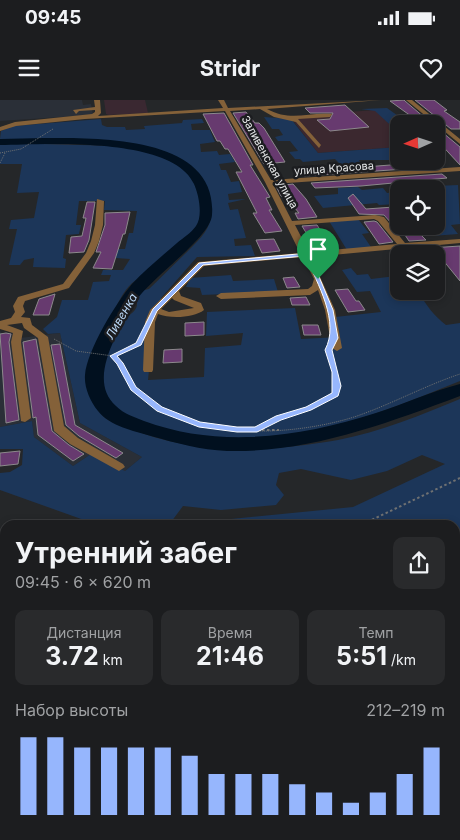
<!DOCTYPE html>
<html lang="ru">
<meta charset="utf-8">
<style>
body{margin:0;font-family:Inter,sans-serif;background:#292a2c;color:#f1f3f6;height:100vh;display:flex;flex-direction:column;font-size:19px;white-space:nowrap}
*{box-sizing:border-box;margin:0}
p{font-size:16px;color:#a0a2a4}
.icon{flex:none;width:28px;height:28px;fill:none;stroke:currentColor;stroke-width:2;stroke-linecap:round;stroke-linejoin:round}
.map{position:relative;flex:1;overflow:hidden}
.details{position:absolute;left:0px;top:420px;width:460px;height:320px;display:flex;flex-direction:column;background:#1c1d1f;border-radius:15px 15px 0 0;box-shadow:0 2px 8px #0003,0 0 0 1px #3a3b3d}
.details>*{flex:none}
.needle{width:32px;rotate:267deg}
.fabs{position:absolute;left:390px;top:15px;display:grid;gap:10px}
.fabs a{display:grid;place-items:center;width:55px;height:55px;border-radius:10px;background:#1c1d1f;box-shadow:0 2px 8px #0003,0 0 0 1px #3a3b3d;font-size:25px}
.pin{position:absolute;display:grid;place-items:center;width:42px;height:42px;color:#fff;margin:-51px -21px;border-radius:50% 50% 50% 0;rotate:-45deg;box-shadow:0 0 5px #0007}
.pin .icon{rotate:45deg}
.round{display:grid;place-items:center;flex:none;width:52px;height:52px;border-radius:10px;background:#292a2c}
.head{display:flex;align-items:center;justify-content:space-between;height:85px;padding:0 15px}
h1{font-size:28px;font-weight:700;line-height:38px}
.metrics{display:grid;grid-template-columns:repeat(3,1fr);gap:8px;height:85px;padding:5px 15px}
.metrics div{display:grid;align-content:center;border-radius:10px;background:#292a2c;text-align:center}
.metrics b{font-size:25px;font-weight:700}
.metrics small{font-size:14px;font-weight:400}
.metrics p{font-size:14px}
.chart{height:140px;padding:10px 15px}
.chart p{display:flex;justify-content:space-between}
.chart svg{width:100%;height:90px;margin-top:5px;stroke:#96b6fd;stroke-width:6}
.status{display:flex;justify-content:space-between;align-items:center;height:35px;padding:0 25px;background:#1c1d1f;direction:ltr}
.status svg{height:14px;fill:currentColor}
header{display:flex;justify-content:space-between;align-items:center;height:65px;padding:0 15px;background:#1c1d1f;font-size:22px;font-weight:700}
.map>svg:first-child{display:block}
.commercial{fill:#3a2831}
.built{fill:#2a2f37}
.education{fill:#3b282f}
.green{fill:#1c3659;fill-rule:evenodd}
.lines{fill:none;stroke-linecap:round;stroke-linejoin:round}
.river{fill:#01101f;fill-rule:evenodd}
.building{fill:#673a6f;stroke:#8c898c}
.path-far2{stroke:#6f7172;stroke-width:1;stroke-dasharray:1 1;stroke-linecap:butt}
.path-far1{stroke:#6f7172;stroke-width:2;stroke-dasharray:2.5 2.5;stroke-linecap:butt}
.path{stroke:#6f7172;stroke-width:2.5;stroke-dasharray:3 3;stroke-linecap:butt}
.minor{fill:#846139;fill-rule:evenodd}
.route{fill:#96b6fd;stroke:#fff;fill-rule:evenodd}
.labels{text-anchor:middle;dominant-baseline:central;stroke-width:5;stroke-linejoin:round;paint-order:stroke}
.far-street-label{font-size:11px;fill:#e4e6e7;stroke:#1c1d20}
.far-water-label{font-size:12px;font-style:italic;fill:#b8d5f3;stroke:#1c1d20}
</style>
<div class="status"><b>09:45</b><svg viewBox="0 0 49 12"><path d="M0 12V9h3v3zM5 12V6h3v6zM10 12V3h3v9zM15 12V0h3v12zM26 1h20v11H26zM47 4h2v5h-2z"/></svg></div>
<header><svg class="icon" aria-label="menu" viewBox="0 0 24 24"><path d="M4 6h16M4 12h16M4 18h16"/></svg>Stridr<svg class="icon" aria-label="heart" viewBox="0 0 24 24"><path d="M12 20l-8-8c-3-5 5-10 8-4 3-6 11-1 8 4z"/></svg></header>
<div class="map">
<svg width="460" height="740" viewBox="0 0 460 740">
<rect width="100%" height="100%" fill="#252729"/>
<path class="commercial" d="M104 0H145L148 13 109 15 106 14Z"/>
<path class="built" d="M0 0H82L83 5 91 4 93 15 0 21Z
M0 231 2 234 19 231 20 238 60 233 80 323 142 357 125 371 91 354 73 366 34 337 32 321 0 327Z"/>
<path class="education" d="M375 10 399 33V47L318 53 291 18 294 16Z"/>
<path class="green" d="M387 8 401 18 396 21 399 25V33L375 11 361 9Z
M264 17 291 19 318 53 399 47V60H359L361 64 341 65 335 59 303 62 300 59H295L289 52 298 51 290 41H278L275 37 283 35 279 29H272Z
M101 19 102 25 107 27H125L126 30 145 29 144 26 182 23 183 20 202 19 204 23 191 24 192 30H210L215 42 200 44 201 52 217 51 219 55 230 54 235 62 219 64 221 70H226L231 82 239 81 242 92 228 94 229 100 246 99 228 103 230 110 238 109 246 138 234 139 235 146 251 145 255 156 197 157 161 198 164 200 155 210 148 280 204 277 205 248 241 245 243 233 206 236 207 212 295 208 301 239 340 237 335 217 381 212 370 191 357 192 342 170 351 168 357 175 368 174 371 179 396 176 395 172H399V191H418C426 205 434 216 446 225L460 223V281C357 323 263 360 152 325 127 318 103 307 101 277 100 264 115 238 120 224 124 217 137 213 137 204 137 201 136 199 136 196L140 191 149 189C162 177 174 164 187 152 209 130 217 122 206 90 182 22 55 48 0 39L1 31 13 26Z
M0 43 120 46C140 49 169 53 185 68 191 73 195 84 197 91 201 101 202 115 198 125 191 141 161 162 148 174 122 182 116 210 105 232 97 248 86 266 89 285 90 296 95 307 103 316 107 321 119 324 126 327 193 356 268 352 338 340 380 332 421 315 460 299V715L455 716V425H98L0 390V373L10 372 22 365 23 349H0V327L32 321 34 337 73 366 91 354 125 371 142 357 80 323 60 233 48 234 43 229 57 217 62 200H88L93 182 109 181 111 175H101L103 170H123L130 159 101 157 103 149H125L129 133H133L137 111 104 110 105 101H79L76 125H81L79 134 66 135 63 158 66 159 65 168 33 167 34 158 24 160 20 165H9L17 129H9L11 120 34 118 39 92 17 93 22 64H0ZM422 355 445 364 353 407 201 422H171L183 406 221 410 276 405 284 395 276 385 279 373 301 369 351 380 387 371Z
M458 85 460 124 451 125 458 134 432 136 424 126H436V89H399V104L379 105 377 103 323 108 314 96 338 94V88L358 87 362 90 383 88 387 93 396 92 394 88Z
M358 119 369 133 362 134 371 147 347 150 329 121Z
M231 175 233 181 274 179 278 192 202 195 200 188 186 187 190 178Z
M54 735H349L326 740H53Z"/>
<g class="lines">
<path class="river" d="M44 38C97 38 218 35 212 115 210 139 149 178 134 204 119 230 86 280 116 306 124 314 134 317 144 321 220 349 301 337 376 313 404 304 432 291 460 284V296C385 324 308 353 227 351 201 350 176 343 151 336 133 331 110 326 98 311 90 301 84 287 85 275 87 250 116 203 132 184 146 169 162 156 177 143 183 138 191 133 196 126 203 116 199 95 194 84 173 36 45 44 0 45V39Z"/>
</g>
<path class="building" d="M404 0 405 1 432 24H422L390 1Z
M415 0H434L447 10 444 11 460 22V29H451Z
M345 5 369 27 330 31 317 20 330 19 333 13H310L305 8Z
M246 12 255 23H259L264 28 285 62 264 64 233 13Z
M224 13 253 65H250L270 97 266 98 272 110H269L282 131 265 133 253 113H257L236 72H242L228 49H225L220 41H217L203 14Z
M436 27 460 47V65L436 39Z
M429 62 434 67 304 76 300 72Z
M442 74 447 78 361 86 315 88 311 83Z
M293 84 306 99 317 117 298 119 295 113H299L285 96H281L276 86Z
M353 94 366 109 394 107 399 112V132L384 115 359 114 348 98Z
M87 102H95L89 140 84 152 69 153 71 137 82 136 86 118H83Z
M130 112 125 134H123L112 169 93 168 101 152H96L105 125V113Z
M374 121 377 122 393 142 379 144 364 122Z
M317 125 328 142 333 148 316 149 302 126Z
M399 126H412L426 140 409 141Z
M274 139 280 151 262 153 256 140Z
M460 146V181L438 154H418L415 149Z
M294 177 300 187 287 188 283 178Z
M348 189 356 201H359L365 210 348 212 335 190Z
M55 194 49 215H33L39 199Z
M306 197 310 205H292L290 198Z
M204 222V235L185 236V223Z
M302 225H318L321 235H304Z
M6 233 11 234 9 242 19 320 6 323 0 234Z
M36 239 52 331 69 345 84 354 73 361 38 335 36 317 33 318 23 242Z
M60 244 75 325 123 353 116 358 79 336 66 325 51 245Z
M182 249V262L163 263 164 250Z
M20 351 18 364 0 366V353Z"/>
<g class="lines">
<path class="path-far2" d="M0 53 21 49 53 29
M0 63 5 53
M54 239 76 251 113 256 138 244
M113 256C126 269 130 287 144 299 197 341 293 336 354 317 390 305 424 286 460 274
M258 329 336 294V279L330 254"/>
<path class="path-far1" d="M247 330H279
M363 424 460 378
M354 425 362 424
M455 464H460
M455 493 460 503"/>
<path class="path" d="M455 538 460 542
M455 547 460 548
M455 616 460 620
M455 642 460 633
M217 735 218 740
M234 735V740
M338 735 339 740
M408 740 409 735"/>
<path class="minor" d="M94 0H100L101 13 98 16 223 8 218 0H224L228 8 381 0 267 9C291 22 307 12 332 14L330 17 298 19 321 45 319 48 296 22 274 17 260 9 230 11 271 80 460 67V71L273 84 292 121 375 115 384 117 405 143 460 139V143L311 157 335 210 342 248 337 251 332 248 325 210 318 190 310 195 221 199 216 196 221 193 308 189 312 186 314 179 303 157 204 166 179 191 181 196 201 203 204 210C194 218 170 219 158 214L155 222 153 270 152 272H144L143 270 145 222 150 210 198 162 300 153 265 82 225 11 85 19 16 26 0 31V27L15 22 92 14 95 12V10L79 11 76 14 73 10 95 7ZM374 119 378 121 397 144 309 152 295 125ZM172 198 174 200 194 208 169 212 161 209Z
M406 0H412L460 39V44Z
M97 99 104 101 103 125 99 141 94 153 69 188 25 201 23 206 25 212 21 217 30 218 32 225 48 237 64 326 78 338 123 364 125 367 119 371 70 344 54 331 38 238 24 228 22 223 7 225 23 231 21 242 31 318 25 322 21 321 11 242 13 233 0 229V221L11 218 15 212 13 206 18 197 63 184 86 153 91 141 95 125Z
M436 170 440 171V175L436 176Z
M5 510V522L0 523V511Z"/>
</g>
<path class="route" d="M309 153 333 210 338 238 332 250 341 286 338 296 311 310 281 320 257 332H237L199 327 157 311 131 290 117 264 110 256 136 243 153 209 199 163ZM305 156C318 184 340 222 325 250L332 272V293L306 307 276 316 255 327H237L200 322 162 307 136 287 123 263 117 256 141 245 157 211 203 165Z"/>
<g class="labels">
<g class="far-street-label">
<text transform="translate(270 62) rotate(61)">Заливенская улица</text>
<text transform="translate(334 68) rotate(-4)">улица Красова</text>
</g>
<g class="far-water-label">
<text transform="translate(121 216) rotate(-60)">Ливенка</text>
</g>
</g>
</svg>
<div class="fabs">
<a><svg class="needle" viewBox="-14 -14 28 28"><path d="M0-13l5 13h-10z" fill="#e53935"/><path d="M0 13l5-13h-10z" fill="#a0a2a4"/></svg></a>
<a><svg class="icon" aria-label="locate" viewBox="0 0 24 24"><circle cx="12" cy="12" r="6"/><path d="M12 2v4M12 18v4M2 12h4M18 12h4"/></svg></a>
<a><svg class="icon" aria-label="layers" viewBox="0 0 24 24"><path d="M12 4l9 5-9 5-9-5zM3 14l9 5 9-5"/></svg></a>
</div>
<div class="pin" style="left:318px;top:179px;background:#1e9e55"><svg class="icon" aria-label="arrive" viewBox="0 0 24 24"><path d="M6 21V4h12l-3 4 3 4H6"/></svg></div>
<section class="details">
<div class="head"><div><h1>Утренний забег</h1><p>09:45 · 6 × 620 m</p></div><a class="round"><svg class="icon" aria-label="share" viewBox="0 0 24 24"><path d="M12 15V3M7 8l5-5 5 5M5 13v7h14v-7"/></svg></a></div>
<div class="metrics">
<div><p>Дистанция</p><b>3.72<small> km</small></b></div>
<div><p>Время</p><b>21:46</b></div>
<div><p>Темп</p><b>5:51<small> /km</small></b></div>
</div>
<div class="chart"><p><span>Набор высоты</span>212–219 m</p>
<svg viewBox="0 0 160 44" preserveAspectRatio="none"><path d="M5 44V6M15 44V6M25 44V11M35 44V11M45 44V11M55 44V11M65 44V15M75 44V24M85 44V24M95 44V24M105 44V29M115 44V33M125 44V38M135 44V33M145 44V24M155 44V11"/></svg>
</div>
</section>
</div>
